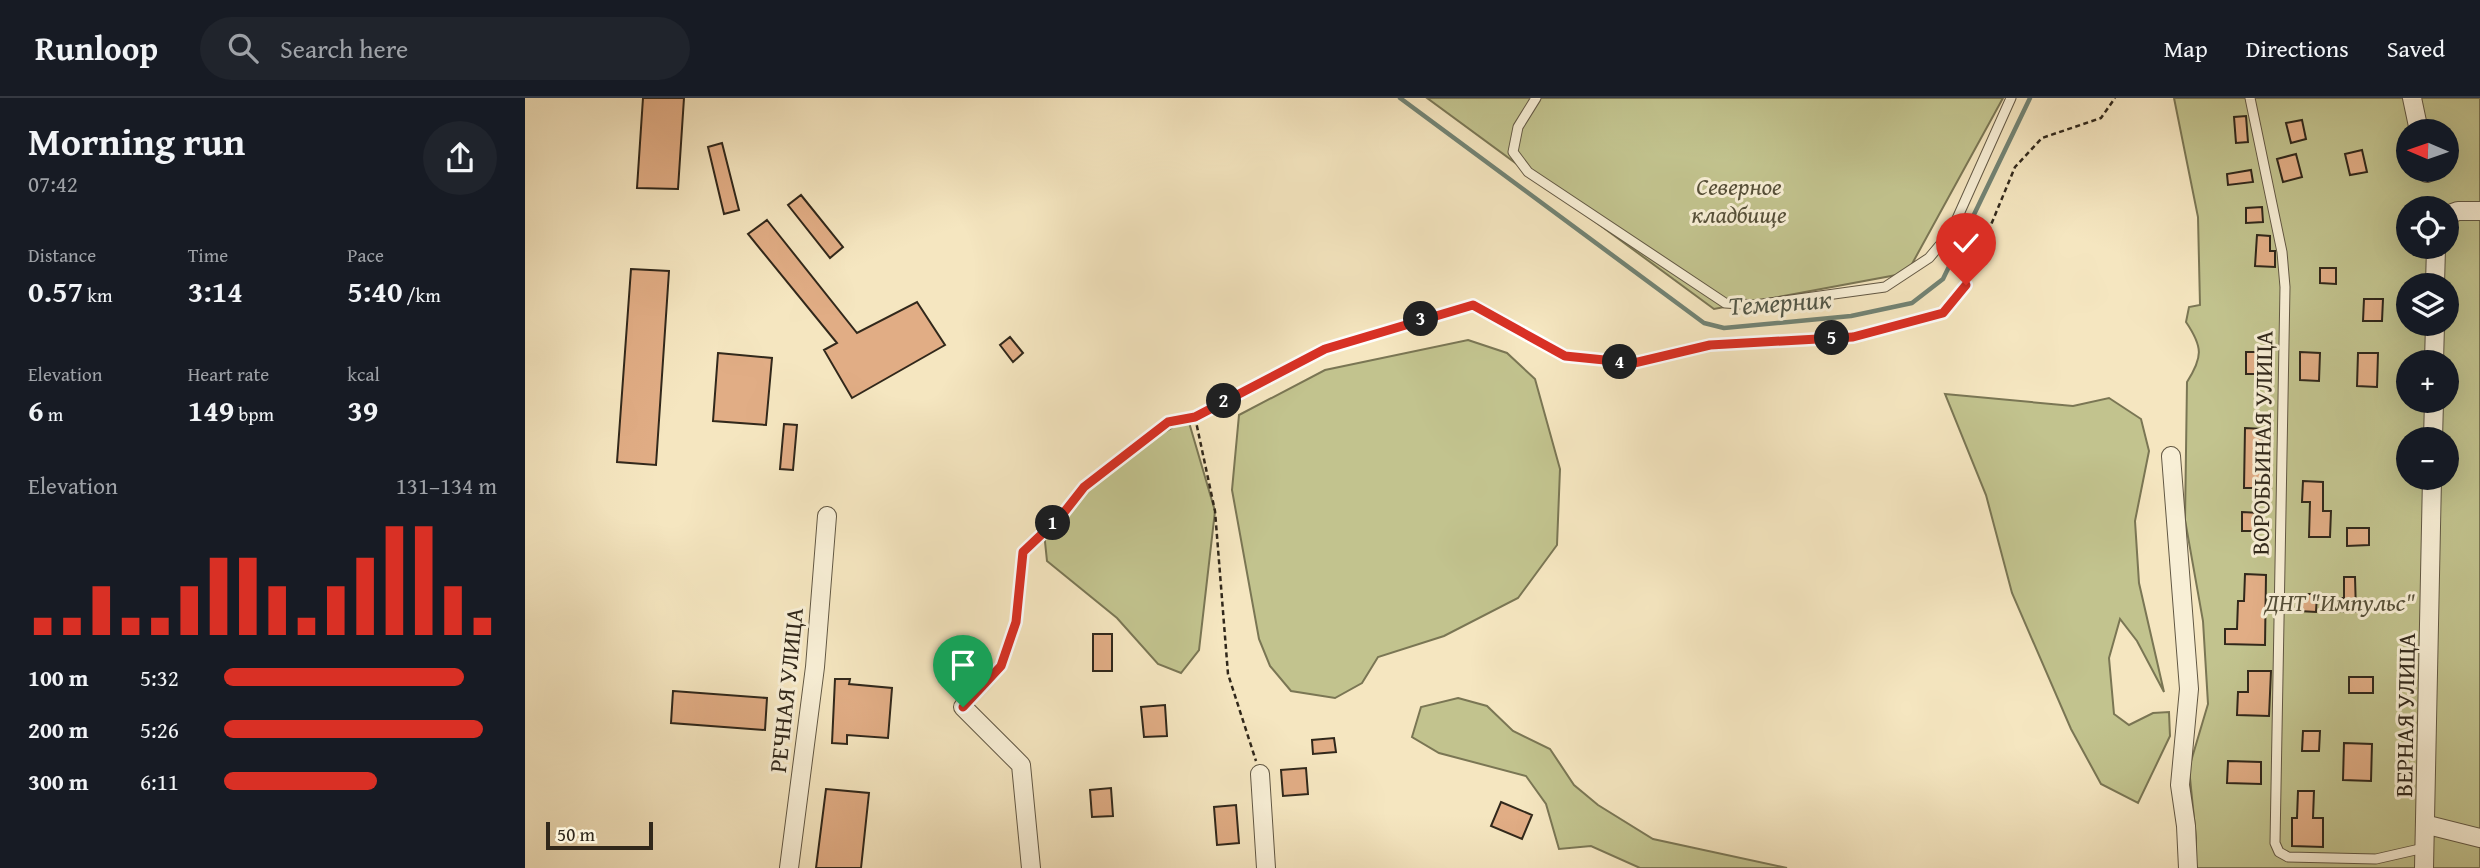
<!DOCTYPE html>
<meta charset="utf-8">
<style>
body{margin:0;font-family:"Gentium Book Plus",serif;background:#20242c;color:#f1f3f6;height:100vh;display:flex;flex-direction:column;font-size:26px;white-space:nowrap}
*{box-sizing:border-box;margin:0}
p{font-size:23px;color:#9ea1a6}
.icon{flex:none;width:38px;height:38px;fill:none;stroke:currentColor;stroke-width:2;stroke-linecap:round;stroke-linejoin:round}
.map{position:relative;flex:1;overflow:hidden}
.side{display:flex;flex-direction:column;background:#171b24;width:525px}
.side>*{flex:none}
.needle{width:46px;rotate:272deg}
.tools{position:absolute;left:1871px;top:21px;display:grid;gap:14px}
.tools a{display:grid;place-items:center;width:63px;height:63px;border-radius:50%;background:#171b24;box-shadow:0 7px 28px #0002;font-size:35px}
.scale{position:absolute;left:21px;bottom:18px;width:107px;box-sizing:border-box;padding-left:7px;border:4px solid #31281b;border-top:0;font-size:19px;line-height:24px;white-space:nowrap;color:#31281b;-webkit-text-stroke:5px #f8efd6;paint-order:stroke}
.pin{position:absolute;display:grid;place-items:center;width:60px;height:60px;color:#fff;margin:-72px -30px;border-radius:50% 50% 50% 0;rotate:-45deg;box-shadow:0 0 7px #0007}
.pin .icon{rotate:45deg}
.km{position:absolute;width:35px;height:35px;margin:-18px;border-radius:50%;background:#222;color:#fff;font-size:19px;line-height:35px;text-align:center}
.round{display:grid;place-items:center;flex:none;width:74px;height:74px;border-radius:37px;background:#20242c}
.headline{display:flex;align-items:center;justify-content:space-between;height:119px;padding:0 28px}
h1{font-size:38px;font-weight:700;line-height:52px}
.stats{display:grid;grid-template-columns:repeat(3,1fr);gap:10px;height:119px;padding:7px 28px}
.stats div{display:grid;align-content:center}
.stats b{font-size:30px;font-weight:700}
.stats small{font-size:19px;font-weight:400}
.stats p{font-size:19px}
.chart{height:196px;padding:14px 28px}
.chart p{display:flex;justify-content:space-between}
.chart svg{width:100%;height:126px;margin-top:7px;stroke:#d93025;stroke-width:6}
ul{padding:0 28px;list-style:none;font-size:23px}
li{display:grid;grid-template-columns:112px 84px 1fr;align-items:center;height:52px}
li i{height:18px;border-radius:9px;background:#d93025}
header{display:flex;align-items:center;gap:42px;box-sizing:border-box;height:98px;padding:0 35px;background:#171b24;border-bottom:2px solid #363941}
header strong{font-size:33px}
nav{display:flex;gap:38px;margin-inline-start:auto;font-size:24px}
.search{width:490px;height:63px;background:#20242c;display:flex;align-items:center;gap:18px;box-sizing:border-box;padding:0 24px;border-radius:38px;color:#9ea1a6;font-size:26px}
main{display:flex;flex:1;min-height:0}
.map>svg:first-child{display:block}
.green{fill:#c2c38e;stroke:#7a7654;stroke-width:2;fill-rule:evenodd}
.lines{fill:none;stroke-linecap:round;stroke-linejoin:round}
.stream{stroke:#728374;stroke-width:4.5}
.building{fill:#e1ad85;stroke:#31281b;stroke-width:2}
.lane-casing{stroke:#625844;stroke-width:11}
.street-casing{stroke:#625844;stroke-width:20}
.path{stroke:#31281b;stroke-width:2.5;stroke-dasharray:5 3.5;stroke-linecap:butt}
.lane{stroke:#f8efd6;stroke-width:9}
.street{stroke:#f8efd6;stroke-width:18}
.route-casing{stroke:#fff;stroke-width:14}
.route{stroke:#d93025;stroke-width:9}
.labels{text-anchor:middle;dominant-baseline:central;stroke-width:6;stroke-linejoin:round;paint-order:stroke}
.park-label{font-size:24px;font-style:italic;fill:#554f38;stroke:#f8efd6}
.street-label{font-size:24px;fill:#31281b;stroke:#f8efd6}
.water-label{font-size:26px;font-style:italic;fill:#515647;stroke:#f8efd6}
</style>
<header>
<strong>Runloop</strong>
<div class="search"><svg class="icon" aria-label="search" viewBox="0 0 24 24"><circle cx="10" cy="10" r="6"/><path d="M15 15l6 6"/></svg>Search here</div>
<nav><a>Map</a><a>Directions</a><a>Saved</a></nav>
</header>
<main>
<section class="side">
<div class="headline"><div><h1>Morning run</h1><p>07:42</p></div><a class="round"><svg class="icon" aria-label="share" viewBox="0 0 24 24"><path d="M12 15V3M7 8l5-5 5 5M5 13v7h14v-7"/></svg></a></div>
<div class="stats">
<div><p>Distance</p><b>0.57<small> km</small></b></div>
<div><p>Time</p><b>3:14</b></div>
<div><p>Pace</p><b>5:40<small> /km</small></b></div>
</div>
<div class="stats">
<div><p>Elevation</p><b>6<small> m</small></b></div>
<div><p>Heart rate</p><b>149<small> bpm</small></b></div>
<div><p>kcal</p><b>39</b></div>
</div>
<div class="chart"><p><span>Elevation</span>131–134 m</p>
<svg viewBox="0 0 160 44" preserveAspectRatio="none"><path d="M5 44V38M15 44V38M25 44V27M35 44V38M45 44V38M55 44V27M65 44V17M75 44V17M85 44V27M95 44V38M105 44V27M115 44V17M125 44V6M135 44V6M145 44V27M155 44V38"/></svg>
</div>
<ul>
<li><b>100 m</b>5:32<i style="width:88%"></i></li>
<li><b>200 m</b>5:26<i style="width:95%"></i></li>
<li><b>300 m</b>6:11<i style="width:56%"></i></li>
</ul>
</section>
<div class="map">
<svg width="1955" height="770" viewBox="0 0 1955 770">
<rect width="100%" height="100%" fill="#f5e6c0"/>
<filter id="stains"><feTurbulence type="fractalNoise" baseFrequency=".00286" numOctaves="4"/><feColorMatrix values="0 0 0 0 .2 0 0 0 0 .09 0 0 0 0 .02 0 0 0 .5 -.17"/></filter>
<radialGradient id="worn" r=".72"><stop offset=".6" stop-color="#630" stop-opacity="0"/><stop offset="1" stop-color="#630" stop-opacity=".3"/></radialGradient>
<path class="green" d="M902 0H1478L1382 175 1189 211Z
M1649 0H1955V770H1670L1671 740 1664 670 1683 606 1678 523 1660 422 1662 284C1678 259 1678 249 1661 224L1664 209 1675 207 1673 119ZM1883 33H1922V72H1883ZM1883 110H1922V149H1883ZM1883 187H1922V226H1883ZM1883 264H1922V303H1883ZM1883 341H1922V380H1883Z
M943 242 982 255 1010 281 1035 371 1032 447 993 500 919 538 853 559 837 585 810 600 766 593 745 568 734 541 707 392 714 317 800 272Z
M1420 296 1548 308 1584 300 1616 321 1624 353 1610 423 1614 485 1639 594 1612 543 1595 521 1584 560 1589 616 1604 627 1628 615 1644 614 1645 638 1613 705 1576 686 1546 631 1487 495 1461 397Z
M663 321 690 413 674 552 656 575 633 566 592 520 522 463 519 434 559 389 600 356Z
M933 600 962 608 988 633 1025 651 1049 687 1073 707 1128 741 1262 770H1115L1066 748 1034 751 1021 706 1001 678 914 655 887 639 896 609Z"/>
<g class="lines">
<path class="stream" d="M875 0 1179 225 1199 230 1326 218 1387 205 1418 181 1505 0"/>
</g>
<path class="building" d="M118 0H159L153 91 112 90Z
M1721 18 1723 44 1711 45 1709 19Z
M1777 22 1781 41 1766 45 1761 25Z
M197 45 214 112 199 116 183 49Z
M1837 52 1842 74 1825 77 1820 56Z
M1771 56 1777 79 1758 84 1752 61Z
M1726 72 1728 84 1703 87 1702 76Z
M276 97 318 149 305 160 263 107Z
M1737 109 1738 124 1721 125V110Z
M242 122 332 235 392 204 420 247 327 300 299 252 312 245 223 136Z
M1732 137 1745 138V153H1750V169L1730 168Z
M1795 170H1811V186L1795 185Z
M106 171 144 173 131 367 92 364Z
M1839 201H1858L1857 223H1838Z
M485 239 498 255 488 264 475 247Z
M1721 254H1746V276H1721Z
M1775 254 1795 255 1794 283 1775 282Z
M193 255 247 260 241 327 188 323Z
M1833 255H1853L1852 289 1832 288Z
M259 326 272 327 268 372 255 371Z
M1720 330 1738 331 1737 372H1746V390H1719Z
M1778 383 1798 384V413H1806L1805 439H1784L1785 404H1777Z
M1717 414 1735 415V433H1717Z
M1822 430H1844V447L1822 448Z
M1720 476 1741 477 1740 547 1700 546V531H1712L1713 503H1719Z
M1819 479H1830L1831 514 1814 513 1815 500H1819Z
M1775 496H1792L1791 514 1774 513Z
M568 536H587V573H568Z
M1723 573H1746L1744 618 1712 617 1713 594H1723Z
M1824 579H1848V595H1824Z
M310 581H325L324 586 367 590 363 640 322 637V646L307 645Z
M148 593 242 600 240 632 146 625Z
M640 607 642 638 619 639 616 609Z
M1778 633H1795L1794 653H1777Z
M809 640 811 654 788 656 787 642Z
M1819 645 1847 646 1846 683 1818 682Z
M1703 663 1736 664V686L1702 685Z
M781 670 783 696 758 698 756 672Z
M586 690 588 718 567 719 565 692Z
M301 691 344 695 336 770H291Z
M1773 693H1789L1788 720H1798V749L1767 748V720H1772Z
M976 704 1007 717 997 741 966 728Z
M711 707 714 745 692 747 689 709Z"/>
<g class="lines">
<defs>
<path id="lane" d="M1011 0 993 29 988 54 1003 74 1200 205 1230 207 1360 189 1404 160 1426 134 1486 0
M1725 0 1757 154 1760 189 1750 745 1754 754 1763 759 1851 761 1899 750"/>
<path id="street" d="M1887 0 1894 33
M1901 72 1902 75
M1922 117 1933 113H1955
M1910 187 1911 149
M1909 264 1910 226
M1908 341 1909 303
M1646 358 1664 591 1655 687 1661 728 1663 770
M438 609 496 667 506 770
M735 676 741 770
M1903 727 1955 740
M264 770 290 569 302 418
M1899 770 1907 380"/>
</defs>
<use href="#lane" class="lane-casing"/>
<use href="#street" class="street-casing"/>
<path class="path" d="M670 319 690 413 703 576 731 663
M447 599 476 567 491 524 498 454 537 417 559 389 643 324 670 319 800 251 948 207 1040 258 1109 265 1185 247 1327 239 1418 215 1441 187 1490 69 1517 40 1576 20 1590 0"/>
<use href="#lane" class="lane"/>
<use href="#street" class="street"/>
</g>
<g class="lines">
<defs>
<path id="route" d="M438 609 476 568 491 524 498 454 537 417 559 389 643 324 670 319 800 251 948 207 1040 258 1109 265 1185 247 1328 239 1418 215 1441 187"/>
</defs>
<use href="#route" class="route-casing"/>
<use href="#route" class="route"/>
</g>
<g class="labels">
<g class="park-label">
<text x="1214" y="88">Северное<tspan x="1214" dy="28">кладбище</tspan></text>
<text x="1815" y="504">ДНТ "Импульс"</text>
</g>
<g class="street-label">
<text transform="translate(1737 345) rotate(-89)">ВОРОБЬИНАЯ УЛИЦА</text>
<text transform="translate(261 592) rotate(-84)">РЕЧНАЯ УЛИЦА</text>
<text transform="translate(1880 617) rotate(-89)">ВЕРНАЯ УЛИЦА</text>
</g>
<g class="water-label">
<text transform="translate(1255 204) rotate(-4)">Темерник</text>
</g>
</g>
<rect width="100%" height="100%" filter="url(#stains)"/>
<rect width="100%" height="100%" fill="url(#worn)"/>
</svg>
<div class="tools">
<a><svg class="needle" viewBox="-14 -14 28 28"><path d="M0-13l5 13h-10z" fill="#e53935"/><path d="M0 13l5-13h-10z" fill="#9ea1a6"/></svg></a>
<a><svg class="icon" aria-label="locate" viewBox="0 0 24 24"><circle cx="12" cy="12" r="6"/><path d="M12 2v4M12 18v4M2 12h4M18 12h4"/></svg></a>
<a><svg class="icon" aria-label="layers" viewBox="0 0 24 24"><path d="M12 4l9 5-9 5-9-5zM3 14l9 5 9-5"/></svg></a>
<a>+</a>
<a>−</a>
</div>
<div class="scale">50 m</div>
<div class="pin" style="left:438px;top:609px;background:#1e9e55"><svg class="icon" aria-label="arrive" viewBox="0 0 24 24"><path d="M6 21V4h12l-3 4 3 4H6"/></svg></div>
<div class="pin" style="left:1441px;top:187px;background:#d93025"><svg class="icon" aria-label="check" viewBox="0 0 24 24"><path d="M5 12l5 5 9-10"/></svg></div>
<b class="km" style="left:528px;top:425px">1</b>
<b class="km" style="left:699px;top:303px">2</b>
<b class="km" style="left:896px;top:221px">3</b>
<b class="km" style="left:1095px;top:264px">4</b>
<b class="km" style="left:1307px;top:240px">5</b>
</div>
</main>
